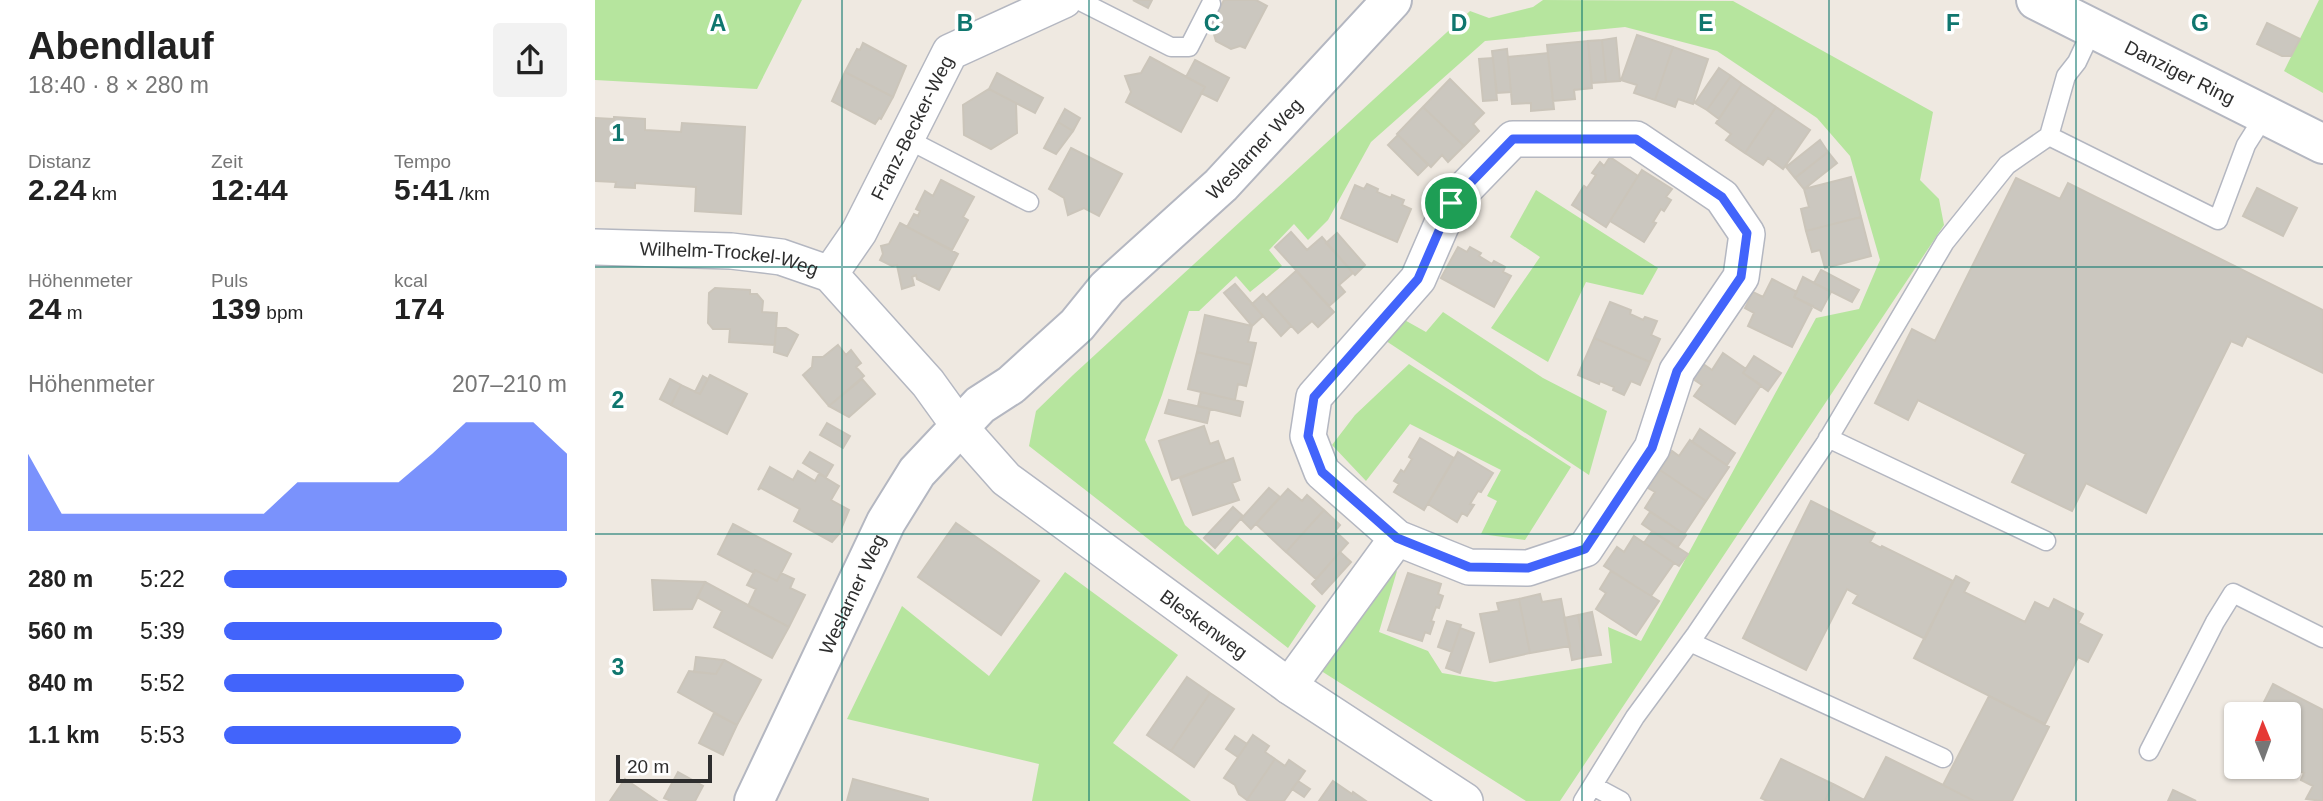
<!DOCTYPE html>
<html lang="de">
<meta charset="utf-8">
<style>
body{margin:0;font-family:Helvetica,sans-serif;background:#f2f2f2;color:#222;height:100vh;display:flex;flex-direction:column;font-size:26px;white-space:nowrap}
*{box-sizing:border-box;margin:0}
p{font-size:23px;color:#767676}
.icon{flex:none;width:38px;height:38px;fill:none;stroke:currentColor;stroke-width:2;stroke-linecap:round;stroke-linejoin:round}
.map{position:relative;flex:1;overflow:hidden}
.drawer{display:flex;flex-direction:column;background:#fff;width:595px}
.drawer>*{flex:none}
.needle{width:46px;rotate:359deg}
.fabs{position:absolute;left:1629px;top:702px;display:grid;gap:14px}
.fabs a{display:grid;place-items:center;width:77px;height:77px;border-radius:7px;background:#fff;box-shadow:0 2px 5px #0004;font-size:35px}
.scale{position:absolute;left:21px;bottom:18px;width:96px;box-sizing:border-box;padding-left:7px;border:4px solid #2e2e2e;border-top:0;font-size:19px;line-height:24px;white-space:nowrap;color:#2e2e2e;-webkit-text-stroke:5px #fff;paint-order:stroke}
.pin{position:absolute;display:grid;place-items:center;width:60px;height:60px;color:#fff;margin:-30px;border:4px solid #fff;border-radius:50%;box-shadow:0 2px 7px #0007}
.round{display:grid;place-items:center;flex:none;width:74px;height:74px;border-radius:7px;background:#f2f2f2}
.headline{display:flex;align-items:center;justify-content:space-between;height:119px;padding:0 28px}
h1{font-size:38px;font-weight:800;line-height:52px}
.figures{display:grid;grid-template-columns:repeat(3,1fr);gap:10px;height:119px;padding:7px 28px}
.figures div{display:grid;align-content:center}
.figures b{font-size:30px;font-weight:800}
.figures small{font-size:19px;font-weight:400}
.figures p{font-size:19px}
.chart{height:196px;padding:14px 28px}
.chart p{display:flex;justify-content:space-between}
.chart svg{width:100%;height:126px;margin-top:7px;fill:#4264fb;opacity:.7}
ul{padding:0 28px;list-style:none;font-size:23px}
li{display:grid;grid-template-columns:112px 84px 1fr;align-items:center;height:52px}
li i{height:18px;border-radius:9px;background:#4264fb}
main{display:flex;flex:1;min-height:0}
.map>svg:first-child{display:block}
.green{fill:#b6e59e}
.building{fill:#cbc7bf;stroke:#cbc5ba;stroke-width:2}
.lines{fill:none;stroke-linecap:round;stroke-linejoin:round}
.service-casing{stroke:#b4b7c1;stroke-width:21}
.minor-casing{stroke:#b4b7c1;stroke-width:38}
.tertiary-casing{stroke:#b4b7c1;stroke-width:42}
.secondary-casing{stroke:#b4b7c1;stroke-width:42}
.service{stroke:#fff;stroke-width:18}
.minor{stroke:#fff;stroke-width:35}
.tertiary{stroke:#fff;stroke-width:38}
.secondary{stroke:#fff;stroke-width:38}
.route-casing{stroke:#fff;stroke-width:14}
.route{stroke:#4264fb;stroke-width:9}
.grid{fill:none;stroke:#0f766e;stroke-width:2;stroke-opacity:0.55}
.labels{text-anchor:middle;dominant-baseline:central;stroke-width:7;stroke-linejoin:round;paint-order:stroke}
.street-label{font-size:19px;fill:#2e2e2e;stroke:#fff}
.grid-label{font-size:23px;text-anchor:middle;font-weight:bold;fill:#0f766e;stroke:#fff;stroke-width:7;stroke-linejoin:round;paint-order:stroke}
</style>
<main>
<section class="drawer">
<div class="headline"><div><h1>Abendlauf</h1><p>18:40 · 8 × 280 m</p></div><a class="round"><svg class="icon" aria-label="share" viewBox="0 0 24 24"><path d="M12 15V3M7 8l5-5 5 5M5 13v7h14v-7"/></svg></a></div>
<div class="figures">
<div><p>Distanz</p><b>2.24<small> km</small></b></div>
<div><p>Zeit</p><b>12:44</b></div>
<div><p>Tempo</p><b>5:41<small> /km</small></b></div>
</div>
<div class="figures">
<div><p>Höhenmeter</p><b>24<small> m</small></b></div>
<div><p>Puls</p><b>139<small> bpm</small></b></div>
<div><p>kcal</p><b>174</b></div>
</div>
<div class="chart"><p><span>Höhenmeter</span>207–210 m</p>
<svg viewBox="0 0 160 44" preserveAspectRatio="none"><path d="M0 44V17L10 38L20 38L30 38L40 38L50 38L60 38L70 38L80 27L90 27L100 27L110 27L120 17L130 6L140 6L150 6L160 17V44z"/></svg>
</div>
<ul>
<li><b>280 m</b>5:22<i style="width:100%"></i></li>
<li><b>560 m</b>5:39<i style="width:81%"></i></li>
<li><b>840 m</b>5:52<i style="width:70%"></i></li>
<li><b>1.1 km</b>5:53<i style="width:69%"></i></li>
</ul>
</section>
<div class="map">
<svg width="1728" height="801" viewBox="0 0 1728 801">
<rect width="100%" height="100%" fill="#efe9e1"/>
<path class="green" d="M0 0H207L162 89 0 80Z
M948 0 1138 1 1338 112 1325 180 1344 199 1349 225 965 801H931L720 667 787 577 802 571 784 632 833 651 847 673 900 682 1017 663 1013 627 1046 641 1221 318 1264 309 1285 260 1255 156 1222 118 1122 51 1030 27 890 41 776 142 733 220 713 240 699 224 674 250 687 266 655 292 641 276 604 311H594L567 395 550 440 590 525 623 555 642 535 721 606 693 648 434 446 441 411 478 375 875 11 894 18 938 7Z
M1724 0H1728V93L1689 71Z
M941 190 1063 268 1048 295 991 282 953 362 896 328 945 257 915 237Z
M848 312 948 378 1012 411 994 475 785 337 806 318 831 332Z
M814 364 976 467 930 540 886 534 902 501 892 496 906 470 815 424 771 481 737 445 760 415Z
M470 572 583 655 518 743 596 801H437L444 764 252 719 307 606 394 676Z"/>
<path class="building" d="M538 0H557L553 8Z
M629 0H661L672 6 650 48 645 46 636 49 621 41 618 31 614 29Z
M1672 23 1705 39 1696 56H1687L1662 44Z
M1042 35 1078 47 1060 100 1039 93 1042 85 1026 80Z
M1021 38 1025 81 1011 82 1007 40Z
M1007 40 1011 82 997 83 993 41Z
M993 41 997 88 979 90 980 99 958 101 952 45Z
M268 43 311 66 298 97 250 72 262 49 265 50Z
M1078 47 1113 59 1098 104 1083 99 1080 107 1060 100Z
M912 49 916 92 902 93 897 51Z
M953 53 959 109 936 111V103L917 104 913 57Z
M555 57 610 87 586 132 531 102 536 92 530 76 546 73Z
M898 58 902 100 888 101 884 59Z
M600 60 634 78 622 101 606 93 610 87 591 77Z
M1124 68 1136 76 1112 110 1100 103Z
M250 72 298 97 286 119 284 118 280 124 237 101Z
M402 73 448 98 440 113 394 89Z
M1136 76 1147 84 1124 119 1112 110Z
M855 79 889 113 878 124 884 131 869 146 828 107Z
M1147 84 1181 107 1150 153 1131 140 1136 134 1121 123Z
M394 89 421 103 422 133 396 149 369 135 368 105Z
M828 107 869 146 853 162 847 155 836 167 802 134Z
M1181 107 1215 130 1188 169 1173 158 1168 165 1150 153Z
M470 109 485 118 478 131 463 122Z
M19 117 50 119V130L86 132 87 123 150 127 146 214 100 211 101 187 40 183V188L20 187 21 182 0 181V118L19 119Z
M463 122 478 131 461 154 449 148Z
M803 135 833 165 823 175 793 145Z
M1225 140 1233 152 1200 178 1191 167Z
M476 148 527 174 504 216 489 208 473 215 469 198 454 189Z
M1233 152 1242 163 1209 189 1200 178Z
M1015 157 1043 176 1011 227 977 205 989 186 992 188 1001 175 997 173 1005 162 1009 166Z
M1047 170 1077 189 1071 197 1076 200 1069 211 1066 209 1058 222 1061 223 1049 242 1015 221Z
M1256 177 1266 217 1211 231 1206 209 1214 207 1209 189Z
M1421 178 1465 199 1473 183 1728 310V373L1652 336 1647 346 1636 341 1551 513 1491 483 1477 511 1417 482 1431 454 1323 400 1313 420 1280 403 1317 329 1340 341Z
M346 180 379 197 368 217 373 220 357 250 312 227 319 214 323 216 325 211 321 209 330 191 338 196Z
M772 184 783 189 782 192 796 198 797 195 809 200 807 205 816 209 802 242 746 218 760 185 769 189Z
M1662 188 1702 208 1688 236 1648 216Z
M1266 217 1276 256 1230 268 1225 250 1217 252 1211 231Z
M305 223 363 254 344 290 322 279 321 275 317 277 319 285 307 289 302 265 297 266 285 260 288 254 286 246 294 244Z
M696 232 712 250 727 237 758 273 744 285 750 292 734 306 680 247Z
M742 233 770 265 760 275 731 243Z
M863 247 872 252 875 247 886 253 884 256 897 264 899 261 910 267 908 272 916 276 899 307 846 278Z
M1226 270 1264 290 1257 302 1219 283Z
M701 271 739 312 723 327 717 321 703 333 671 298Z
M1208 277 1236 292 1226 311 1199 297Z
M1177 279 1202 292 1199 297 1218 306 1197 347 1153 326 1159 313 1150 308 1158 292 1168 297Z
M640 284 668 316 657 326 629 293Z
M120 288 155 290V294H162L168 301 167 312 182 313 180 345 134 342 135 329H118L113 323 114 293Z
M668 294 696 326 686 336 657 304Z
M1015 302 1036 310 1035 314 1048 320 1050 317 1062 321 1056 335 1065 339 1055 362 999 338Z
M610 315 657 326 653 342 661 343 656 365 602 352Z
M181 328H191L203 335 192 356 179 352Z
M999 338 1055 362 1045 385 1036 381 1029 395 1018 390 1019 387 1005 381 1004 384 983 375Z
M243 345 251 355 256 350 266 363 261 367 269 376 234 406 208 375 217 367 218 357H228Z
M602 352 656 365 651 386 643 384 640 400 593 389Z
M1128 353 1151 369 1148 373 1166 385 1140 424 1099 396 1107 385 1098 379 1108 364 1117 370Z
M1159 356 1186 373 1173 391 1148 373Z
M115 375 152 394 132 434 76 405 86 385 105 394Z
M108 376 113 379 105 394 100 392Z
M75 379 86 385 76 405 65 399Z
M267 379 280 394 254 417 234 406Z
M606 392 648 402 645 416 603 406Z
M574 400 615 409 612 423 570 413Z
M232 423 255 436 248 448 225 435Z
M609 426 615 444 623 441 630 461 577 480 564 441Z
M1105 429 1140 453 1132 465 1097 442Z
M825 438 859 458 829 510 799 492 804 484 799 481 806 470 809 472 817 459 814 457Z
M1095 440 1134 467 1111 501 1065 470 1077 451 1084 456Z
M215 452 238 465 231 477 208 463Z
M863 452 898 473 886 492 883 491 875 504 879 505 872 516 867 513 862 522 833 504Z
M638 458 645 480 637 483 644 500 598 515 585 478Z
M175 467 198 480 203 471 220 481 224 474 244 486 236 500 254 510 244 534 237 542 199 521 205 509 166 488 163 490Z
M1065 470 1111 501 1089 534 1050 508 1060 492 1053 488Z
M674 488 685 497 656 529 646 519Z
M693 489 707 501 712 495 729 510 691 552 661 524Z
M1216 501 1280 533 1275 542 1286 548 1287 546 1358 581 1330 639 1258 603 1263 595 1252 589 1211 670 1148 638Z
M638 507 648 516 620 548 609 538Z
M729 510 745 525 740 531 753 543 721 579 691 552Z
M1055 512 1091 535 1082 548 1047 524Z
M361 523 444 581 406 635 323 577Z
M138 524 196 554 182 581 160 570 159 573 123 554Z
M1057 531 1093 554 1084 566 1049 543Z
M1039 536 1079 563 1056 596 1009 566 1022 547 1029 552Z
M745 552 756 562 727 594 717 584Z
M160 570 182 581 186 573 199 579 195 588 210 595 194 627 153 606 161 589 152 585Z
M1016 571 1064 601 1041 635 1001 609 1011 593 1005 589Z
M813 573 846 584 843 594 848 596 844 608 841 607 836 621 839 622 835 634 830 632 827 641 793 630Z
M1361 576 1374 583 1369 592 1430 622 1440 602 1454 609 1459 599 1488 614 1483 623 1507 635 1493 662 1483 657 1450 724 1319 658Z
M57 580 110 582 97 609 59 610Z
M110 582 194 627 177 658 119 627 127 611 102 597Z
M945 594 947 602 966 599 975 646 935 653 924 599Z
M924 599 935 653 895 662 885 614 904 611 902 603Z
M997 612 1006 655 991 657 983 615Z
M983 615 991 657 977 660 969 618Z
M852 621 866 625 857 652 843 647Z
M865 628 879 633 865 673 851 668Z
M101 657 129 660 121 674 99 672Z
M129 660 166 680 142 725 83 692 94 671 121 674Z
M592 677 615 693 576 751 552 735Z
M1678 684 1728 710V801L1711 799 1718 786 1706 780 1709 773 1697 768 1694 774 1679 766H1694V714H1645L1649 704 1664 712Z
M615 693 639 709 599 767 576 751Z
M1394 696 1454 727 1417 801H1379L1348 785Z
M119 713 142 725 128 755 104 743Z
M658 735 674 746 670 752 680 759 652 800 644 794 640 785 629 778Z
M640 736 652 744 643 757 631 749Z
M1291 757 1348 785 1379 801H1271L1269 800Z
M680 759 690 766 694 760 710 771 689 801H654L652 800Z
M1186 759 1238 784 1230 801H1172L1166 798Z
M83 772 108 786 100 801H76L69 798Z
M30 779 62 801H15Z
M258 779 333 799V801H252Z
M703 781 715 789 709 797 697 789Z
M738 781 757 794 758 792 771 801H724Z
M1238 784 1269 800 1271 801H1230Z
M1578 790 1601 801H1573Z"/>
<g class="lines">
<defs>
<path id="service" d="M483 0 576 47H594L616 4
M1498 28 1482 62 1471 76 1454 136 1623 220 1651 145 1670 115
M312 139 434 202
M1233 438 1451 541
M1095 642 1348 758
M1554 751 1620 622 1638 593 1728 638
M998 786 1026 801
M988 801 1040 717 1101 634 1230 444 1350 242 1412 165 1454 136"/>
<g id="minor">
<path id="s1" d="M0 247 136 251 186 257 235 274 333 383 364 426 411 479 694 686 870 801"/>
<path id="s2" d="M235 274 264 232 355 52 469 0"/>
<path d="M694 686 802 538 874 567 933 568 990 549 1057 448 1082 371 1146 277 1152 234 1127 197 1041 139H918L856 203 823 279 719 397 713 436 727 472 802 538"/>
</g>
<g id="tertiary">
<path id="s3" d="M159 801 291 522 322 472 385 405 416 385 482 325 512 288 626 185 797 0"/>
</g>
<g id="secondary">
<path id="s4" d="M1441 0 1728 144"/>
</g>
</defs>
<use href="#service" class="service-casing"/>
<use href="#minor" class="minor-casing"/>
<use href="#tertiary" class="tertiary-casing"/>
<use href="#secondary" class="secondary-casing"/>
<use href="#service" class="service"/>
<use href="#minor" class="minor"/>
<use href="#tertiary" class="tertiary"/>
<use href="#secondary" class="secondary"/>
</g>
<g class="lines">
<defs>
<path id="route" d="M918 139H1041L1127 197 1152 233 1146 277 1082 371 1057 448 990 549 933 568 874 567 802 538 727 472 713 436 719 397 823 279 856 203Z"/>
</defs>
<use href="#route" class="route-casing"/>
<use href="#route" class="route"/>
</g>
<path class="grid" d="M247 0V801M494 0V801M741 0V801M987 0V801M1234 0V801M1481 0V801M0 267H1728M0 534H1728"/>
<g class="labels">
<g class="street-label">
<text stroke="none"><textPath href="#s4" startOffset="161">Danziger Ring</textPath></text>
<text stroke="none"><textPath href="#s2" startOffset="168">Franz-Becker-Weg</textPath></text>
<text stroke="none"><textPath href="#s3" startOffset="836">Weslarner Weg</textPath></text>
<text stroke="none"><textPath href="#s1" startOffset="135">Wilhelm-Trockel-Weg</textPath></text>
<text stroke="none"><textPath href="#s3" startOffset="229">Weslarner Weg</textPath></text>
<text stroke="none"><textPath href="#s1" startOffset="754">Bleskenweg</textPath></text>
</g>
</g>
<g class="grid-label">
<text x="123" y="31">A</text>
<text x="370" y="31">B</text>
<text x="617" y="31">C</text>
<text x="864" y="31">D</text>
<text x="1111" y="31">E</text>
<text x="1358" y="31">F</text>
<text x="1605" y="31">G</text>
<text x="23" y="141">1</text>
<text x="23" y="408">2</text>
<text x="23" y="675">3</text>
</g>
</svg>
<div class="fabs">
<a><svg class="needle" viewBox="-14 -14 28 28"><path d="M0-13l5 13h-10z" fill="#e53935"/><path d="M0 13l5-13h-10z" fill="#767676"/></svg></a>
</div>
<div class="scale">20 m</div>
<div class="pin" style="left:856px;top:203px;background:#1e9e55"><svg class="icon" aria-label="arrive" viewBox="0 0 24 24"><path d="M6 21V4h12l-3 4 3 4H6"/></svg></div>
</div>
</main>
